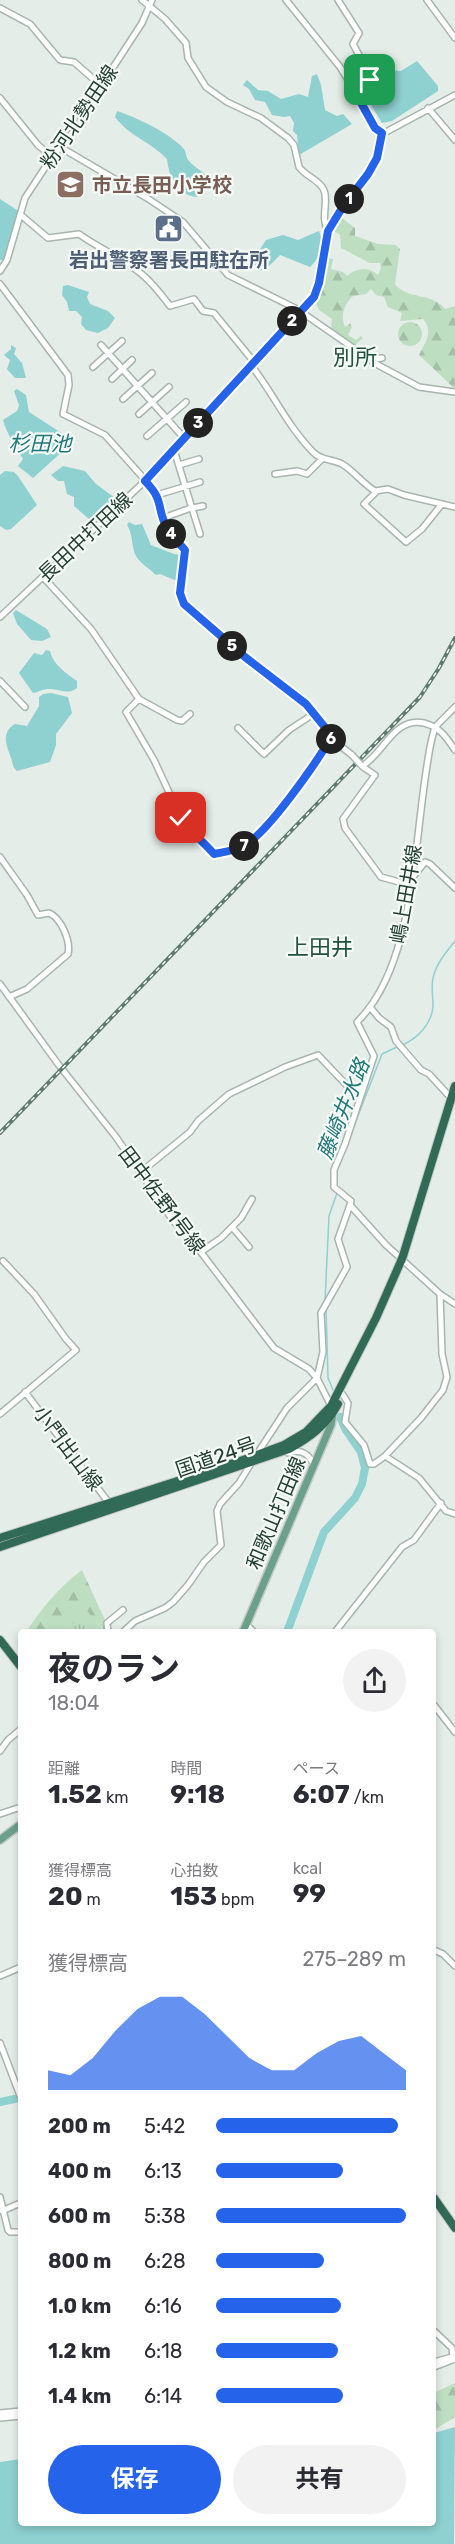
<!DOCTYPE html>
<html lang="ja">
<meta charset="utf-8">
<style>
body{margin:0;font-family:Rubik,"Noto Sans JP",sans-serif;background:#f2f2f3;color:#2b2b33;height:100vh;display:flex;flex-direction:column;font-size:22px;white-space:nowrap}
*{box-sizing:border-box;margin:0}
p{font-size:20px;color:#7c7c81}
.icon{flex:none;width:33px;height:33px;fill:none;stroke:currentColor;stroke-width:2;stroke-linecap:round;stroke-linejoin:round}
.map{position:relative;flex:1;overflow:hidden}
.details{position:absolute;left:18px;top:1629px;width:418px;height:897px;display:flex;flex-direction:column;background:#fff;border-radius:6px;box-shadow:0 3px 9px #0003}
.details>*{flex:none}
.pin{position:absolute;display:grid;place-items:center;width:51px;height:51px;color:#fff;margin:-26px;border-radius:12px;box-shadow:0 3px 9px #0006}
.km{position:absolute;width:30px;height:30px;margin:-15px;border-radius:50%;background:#222;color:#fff;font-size:16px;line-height:30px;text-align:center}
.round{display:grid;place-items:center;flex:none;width:63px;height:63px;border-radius:32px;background:#f2f2f3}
.head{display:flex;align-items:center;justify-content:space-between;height:102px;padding:0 30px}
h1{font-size:33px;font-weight:700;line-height:45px}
.metrics{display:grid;grid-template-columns:repeat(3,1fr);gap:9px;height:102px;padding:6px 30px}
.metrics div{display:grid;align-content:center}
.metrics b{font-size:26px;font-weight:700}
.metrics small{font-size:16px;font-weight:400}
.metrics p{font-size:16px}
.chart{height:168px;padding:12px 30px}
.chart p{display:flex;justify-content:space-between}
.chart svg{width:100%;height:108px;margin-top:6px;fill:#2563eb;opacity:.7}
.cta{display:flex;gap:12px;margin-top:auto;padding:12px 30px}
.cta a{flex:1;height:69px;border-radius:36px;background:#2563eb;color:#fff;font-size:24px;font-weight:700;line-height:69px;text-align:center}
.cta a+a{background:#f2f2f3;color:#2b2b33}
ul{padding:0 30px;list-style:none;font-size:20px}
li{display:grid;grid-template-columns:96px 72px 1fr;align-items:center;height:45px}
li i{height:15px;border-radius:8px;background:#2563eb}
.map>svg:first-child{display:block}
.forest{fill:url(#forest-firs)}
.park{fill:url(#park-tufts)}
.water{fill:#8fd0d0}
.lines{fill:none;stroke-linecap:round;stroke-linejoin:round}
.stream{stroke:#8fd0d0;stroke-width:1.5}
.river{stroke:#8fd0d0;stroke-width:8}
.minor-casing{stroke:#a7b5ae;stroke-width:8}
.major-casing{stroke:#c2c9c6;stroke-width:10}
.highway-casing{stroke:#c2c9c6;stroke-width:10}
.minor{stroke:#fff;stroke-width:5}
.major{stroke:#6ba18b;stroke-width:7}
.highway{stroke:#316a56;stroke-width:8}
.rail-casing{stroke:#5f7a6f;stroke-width:4}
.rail{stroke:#f5faf7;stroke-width:1.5;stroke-dasharray:4.5;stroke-linecap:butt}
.minor-bridge-casing{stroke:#a7b5ae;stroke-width:8;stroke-linecap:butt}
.highway-bridge-casing{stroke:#c2c9c6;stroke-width:10;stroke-linecap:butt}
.minor-bridge{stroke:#fff;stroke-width:5}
.highway-bridge{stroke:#316a56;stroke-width:8}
.route-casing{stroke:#fff;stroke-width:12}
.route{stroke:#2563eb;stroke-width:8}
.labels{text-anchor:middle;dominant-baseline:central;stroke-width:4.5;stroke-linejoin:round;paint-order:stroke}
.street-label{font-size:20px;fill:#243f34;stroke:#f5faf7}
.education-label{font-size:20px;font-weight:bold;fill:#785e54;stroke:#f5faf7;text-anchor:start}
.service-label{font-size:20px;font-weight:bold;fill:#4e5e75;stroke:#f5faf7}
.water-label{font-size:21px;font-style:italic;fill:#207879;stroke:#f5faf7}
.quarter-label{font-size:22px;fill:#20513e;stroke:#f5faf7}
</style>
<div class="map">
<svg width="455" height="2544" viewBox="0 0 455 2544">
<defs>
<pattern id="forest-firs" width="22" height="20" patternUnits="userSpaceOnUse" patternTransform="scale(1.5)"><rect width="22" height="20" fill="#bedec2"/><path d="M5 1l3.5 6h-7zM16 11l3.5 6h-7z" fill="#a3c0a7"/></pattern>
<pattern id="park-tufts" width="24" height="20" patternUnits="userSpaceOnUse" patternTransform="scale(1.5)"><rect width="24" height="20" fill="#bedec2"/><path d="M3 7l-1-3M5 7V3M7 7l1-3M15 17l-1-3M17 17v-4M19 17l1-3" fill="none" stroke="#a3c0a7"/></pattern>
</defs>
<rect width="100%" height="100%" fill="#e5ede8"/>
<path class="forest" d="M342 218 355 228V236L378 244 396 245 400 249 395 284C407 300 432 292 445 309L455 306V389L419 355C425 343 434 331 423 319L400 321 402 313 388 307 384 297 376 295 371 289 366 294 353 296C344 304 340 316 345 327L350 323 352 327 348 335 356 340 361 336 363 338 355 345 331 328 332 319 319 310 315 301 327 270 325 263 328 258 333 259 331 269 343 272 347 276C357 267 369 267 378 275L381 268 380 263H370L341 248 340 235 334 231 333 227Z
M398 334a12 12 0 1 1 24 0a12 12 0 1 1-24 0Z
M82 1570 105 1620V1631L87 1612 63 1632H26C42 1608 59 1587 82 1570Z
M455 2383V2417L434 2430V2393Z"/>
<path class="park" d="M87 1611 105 1632H63Z"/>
<path class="water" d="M417 61 438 86V91L392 121 382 123 365 95 370 85 384 72 389 70 401 71Z
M317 74 321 85 325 110 337 116 343 114 352 124 299 155 297 135 293 131 294 123 290 116 284 117 272 115 265 102 255 100 249 89 243 85 247 80 258 90 268 91 281 99 299 94 308 97 312 76Z
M117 111C136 117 171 134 183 148 187 152 185 156 189 161 195 168 204 172 211 179L210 185 197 197C177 195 169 177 167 159 151 142 129 136 115 117Z
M0 199 17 210 19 214 5 260H0Z
M319 231C324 241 320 259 310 267L280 255 268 267 260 271 255 268V257L266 240 283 235 298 240Z
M68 285 89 292 87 297 90 304 108 311 115 318 108 328 98 333 86 330 81 324 82 317 76 311H69L67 302 62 295 63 286Z
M11 345 16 348 14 354 22 363 26 378H15L7 369 10 360 4 355 11 349Z
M17 389 26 395 29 412 74 441 33 478 18 466 23 459C16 446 7 435 3 420L17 411 19 405 14 391Z
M63 466 85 471 96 484 115 498 117 503 105 514 89 519 74 506V497L67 494 64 481H58L51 475Z
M5 471 14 472 18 476 37 505 11 529 6 530 0 526V475Z
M129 522 135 525 142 524 151 545 174 554 183 555 177 581 160 574 156 575C150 569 138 562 135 554 131 543 133 534 127 525Z
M16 610 47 629 51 637 42 641 31 640 17 624 13 613Z
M46 650 50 651C53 665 66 673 77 681V688C67 696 59 688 48 689 43 689 38 692 33 693L19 673 34 653 42 655Z
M51 693 68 697 72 713 56 734V745L50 762 17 771C12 766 13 764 11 758 7 746 0 733 15 724L27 726 39 706V697L43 694Z
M455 2427 454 2544H0V2462L21 2459V2523H434V2433Z"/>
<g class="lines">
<path class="stream" d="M402 1045C417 1039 432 1024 433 1006 433 996 431 988 433 978 436 964 446 952 455 941
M354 1126 382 1054 397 1047
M339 1166 347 1145
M325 1301 329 1216 337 1193
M326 1308 328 1378 333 1390"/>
<path class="river" d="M287 1632 324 1532 355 1498 362 1484 365 1468 361 1452 346 1430 340 1417
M0 2102 19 2098"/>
<defs>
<path id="minor" d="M142 0 165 19 186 43 188 58 206 87 227 102 261 118 288 138 294 145 299 167C306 177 323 181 325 194 327 208 321 218 328 231
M286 0 340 67 380 132H386L455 95
M338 0 359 33 353 44 360 57 359 63 371 78 360 101
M427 0 455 38
M0 8 30 24 60 60 74 62 98 83
M0 98 38 145 52 157
M428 108 455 140
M60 147 147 198 183 222 228 275 297 309 378 365 419 387 455 392
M22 216 48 238 79 234C98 248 121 257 139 272 151 281 161 294 170 306L194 299 203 311 214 313 254 362
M0 271 7 260 25 198 52 157 78 126 98 83 114 66 142 23 152 0
M0 284 68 375 69 385 63 414 105 435 155 491 160 501 166 526 185 551 180 593 184 604 245 656 306 704 338 744 352 755
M101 345 184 438
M370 360 382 358
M251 365C273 393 288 427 313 452 321 461 333 459 342 464 354 471 363 484 375 491L388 489 404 495 455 507
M93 367 122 341
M112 379 132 360
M123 399 152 373
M139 414 169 387
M147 436 186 402
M174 450 200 534
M179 465 199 459
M275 474 297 471 307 474 322 459
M377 491 364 504 406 542 422 529 442 504
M157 495 200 482
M192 508 203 506
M163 518 191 508
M43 577 91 629 139 699 126 712 154 760 181 818 195 837 210 847 214 854 241 848 253 839 310 772 332 736
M0 617 145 481 314 297C321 276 320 247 329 229 342 204 365 185 376 160 380 152 381 142 383 133
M0 681 25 707
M139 699 177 720 182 721 190 714
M238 728 264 754 289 730 315 713
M362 766C383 755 394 716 424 723 440 727 446 737 455 750
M363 767 375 775 343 819 345 828 381 877 410 885
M0 857 27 895 38 915 49 913C61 918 71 941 68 954L27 989 9 997
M413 877 425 862 430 864 455 888
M0 984 58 1064 116 1137 172 1219 200 1251 274 1348 309 1369 317 1378 331 1406
M370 1007 379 1018 391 1027 396 1041 421 1070 429 1074 451 1098
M141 1172 190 1132 198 1121 229 1094 285 1067 318 1055 354 1093 362 1083
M350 1205 351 1201 334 1187V1170L345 1144 374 1056 357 1022C420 961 413 821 432 738L435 727 455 707
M232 1227 249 1247
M201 1252 221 1238 241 1218 252 1199
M25 1392 109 1503
M343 1395 348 1403 345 1422 364 1445 370 1464H374L385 1456 419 1478 446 1511 455 1514
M0 1414 76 1350 66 1339 34 1294 3 1261
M288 1453C301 1449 309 1453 314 1466
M257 1454 287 1408 317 1378 323 1352 321 1313 347 1267 338 1239 350 1205 386 1245 440 1294 455 1304
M385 1456 421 1418 443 1390 447 1377 442 1354 440 1294
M246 1624 254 1632
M108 1632 107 1623 123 1610
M123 1632 135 1621 165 1608 173 1602 188 1585 204 1562 221 1545 217 1511 220 1504 239 1483 252 1462
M335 1632 402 1547 414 1540 441 1503
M434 1705 455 1732
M0 1751 8 1740 21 1729
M0 1814 21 1807
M434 1950 443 1954 455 1966
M0 1976 21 1967
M0 2043 21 2098
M0 2197 8 2230 10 2232H21
M2 2211 18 2204 21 2206
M434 2331 452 2348 453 2357
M434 2362 452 2357
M434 2367 455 2359
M0 2413 21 2411
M0 2418 21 2416"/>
<path id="major" d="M243 1632 331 1425 333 1413
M0 1840 21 1824"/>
<path id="highway" d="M403 1256 455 1086
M0 1538 243 1460 284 1445 306 1432 331 1406 376 1318 401 1261
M0 1547 289 1449C309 1438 327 1425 338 1404
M0 1640 21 1667
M434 2198 455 2228"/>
</defs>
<use href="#minor" class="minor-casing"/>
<use href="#major" class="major-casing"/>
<use href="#highway" class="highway-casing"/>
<use href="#minor" class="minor"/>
<use href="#major" class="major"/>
<use href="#highway" class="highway"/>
<defs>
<path id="rail" d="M0 1133 420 697 439 668 455 638"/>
</defs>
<use href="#rail" class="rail-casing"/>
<use href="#rail" class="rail"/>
<defs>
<path id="minor-bridge" d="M352 755 361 765"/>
<path id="highway-bridge" d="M401 1261 403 1256"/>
</defs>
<use href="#minor-bridge" class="minor-bridge-casing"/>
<use href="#highway-bridge" class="highway-bridge-casing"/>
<use href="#minor-bridge" class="minor-bridge"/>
<use href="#highway-bridge" class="highway-bridge"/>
</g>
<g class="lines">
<defs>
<path id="route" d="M181 818C192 834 203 841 214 854 223 852 233 851 241 847 265 838 318 760 332 736L306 704 245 657 184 604 180 593 185 550C179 543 172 536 167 528 156 508 165 501 145 481L314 297 319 283 328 231 342 208 368 174 377 158 382 133 375 128 360 101 370 80"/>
</defs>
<use href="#route" class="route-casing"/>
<use href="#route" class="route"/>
</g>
<defs>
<symbol id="school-square" viewBox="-11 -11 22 22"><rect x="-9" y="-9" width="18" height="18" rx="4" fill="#8d6e63" stroke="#f5faf7"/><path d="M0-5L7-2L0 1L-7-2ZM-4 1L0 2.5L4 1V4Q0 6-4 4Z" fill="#fff"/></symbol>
<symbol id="civic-square" viewBox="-11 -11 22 22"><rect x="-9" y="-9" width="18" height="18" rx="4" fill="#5c6f8a" stroke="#f5faf7"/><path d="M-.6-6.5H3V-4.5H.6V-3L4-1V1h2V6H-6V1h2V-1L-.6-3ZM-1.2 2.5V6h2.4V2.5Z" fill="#fff"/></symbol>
</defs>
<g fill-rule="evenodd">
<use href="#school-square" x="54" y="168" width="33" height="33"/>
<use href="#civic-square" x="152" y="212" width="33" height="33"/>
</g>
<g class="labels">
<g class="street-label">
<text transform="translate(79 117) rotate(-56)">粉河北勢田線</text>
<text transform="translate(85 537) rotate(-43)">長田中打田線</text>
<text transform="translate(406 894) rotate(-80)">嶋上田井線</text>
<text transform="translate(162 1200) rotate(53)">田中佐野1号線</text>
<text transform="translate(68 1448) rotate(53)">小門出山線</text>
<text transform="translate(216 1457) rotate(-19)">国道24号</text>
<text transform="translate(276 1513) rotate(-67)">和歌山打田線</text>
</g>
<g class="education-label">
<text x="92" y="185">市立長田小学校</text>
</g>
<g class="service-label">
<text x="169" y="260">岩出警察署長田駐在所</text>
</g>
<g class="water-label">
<text x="40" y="443">杉田池</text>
<text transform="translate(343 1109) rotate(-68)">藤崎井水路</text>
</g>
<g class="quarter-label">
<text x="355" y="357">別所</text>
<text x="320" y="947">上田井</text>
</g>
</g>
</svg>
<div class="pin" style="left:370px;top:80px;background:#1e9e55"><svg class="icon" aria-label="arrive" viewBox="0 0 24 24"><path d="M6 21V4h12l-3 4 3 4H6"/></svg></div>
<div class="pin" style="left:181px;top:818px;background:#d93025"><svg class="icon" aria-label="check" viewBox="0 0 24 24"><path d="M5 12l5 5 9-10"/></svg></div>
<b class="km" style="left:349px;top:199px">1</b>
<b class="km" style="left:292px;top:321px">2</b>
<b class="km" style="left:198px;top:423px">3</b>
<b class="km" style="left:171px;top:534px">4</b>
<b class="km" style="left:232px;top:646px">5</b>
<b class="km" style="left:331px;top:739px">6</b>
<b class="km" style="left:244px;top:846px">7</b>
<section class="details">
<div class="head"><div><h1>夜のラン</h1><p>18:04</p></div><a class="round"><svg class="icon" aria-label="share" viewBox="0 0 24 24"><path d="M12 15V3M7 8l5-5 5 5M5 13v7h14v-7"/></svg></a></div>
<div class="metrics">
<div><p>距離</p><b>1.52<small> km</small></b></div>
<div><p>時間</p><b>9:18</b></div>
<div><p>ペース</p><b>6:07<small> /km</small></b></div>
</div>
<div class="metrics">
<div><p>獲得標高</p><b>20<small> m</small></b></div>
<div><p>心拍数</p><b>153<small> bpm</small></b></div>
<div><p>kcal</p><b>99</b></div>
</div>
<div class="chart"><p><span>獲得標高</span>275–289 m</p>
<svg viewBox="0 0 160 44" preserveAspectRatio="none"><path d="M0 44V36L10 38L20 31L30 20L40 11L50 6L60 6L70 13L80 22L90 31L100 36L110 36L120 29L130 24L140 22L150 29L160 36V44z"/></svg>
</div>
<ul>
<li><b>200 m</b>5:42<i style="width:96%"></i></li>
<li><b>400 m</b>6:13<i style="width:67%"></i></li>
<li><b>600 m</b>5:38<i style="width:100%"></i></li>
<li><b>800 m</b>6:28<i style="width:57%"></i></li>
<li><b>1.0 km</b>6:16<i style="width:66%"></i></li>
<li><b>1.2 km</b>6:18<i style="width:64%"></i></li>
<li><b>1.4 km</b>6:14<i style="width:67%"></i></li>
</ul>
<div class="cta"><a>保存</a><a>共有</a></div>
</section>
</div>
